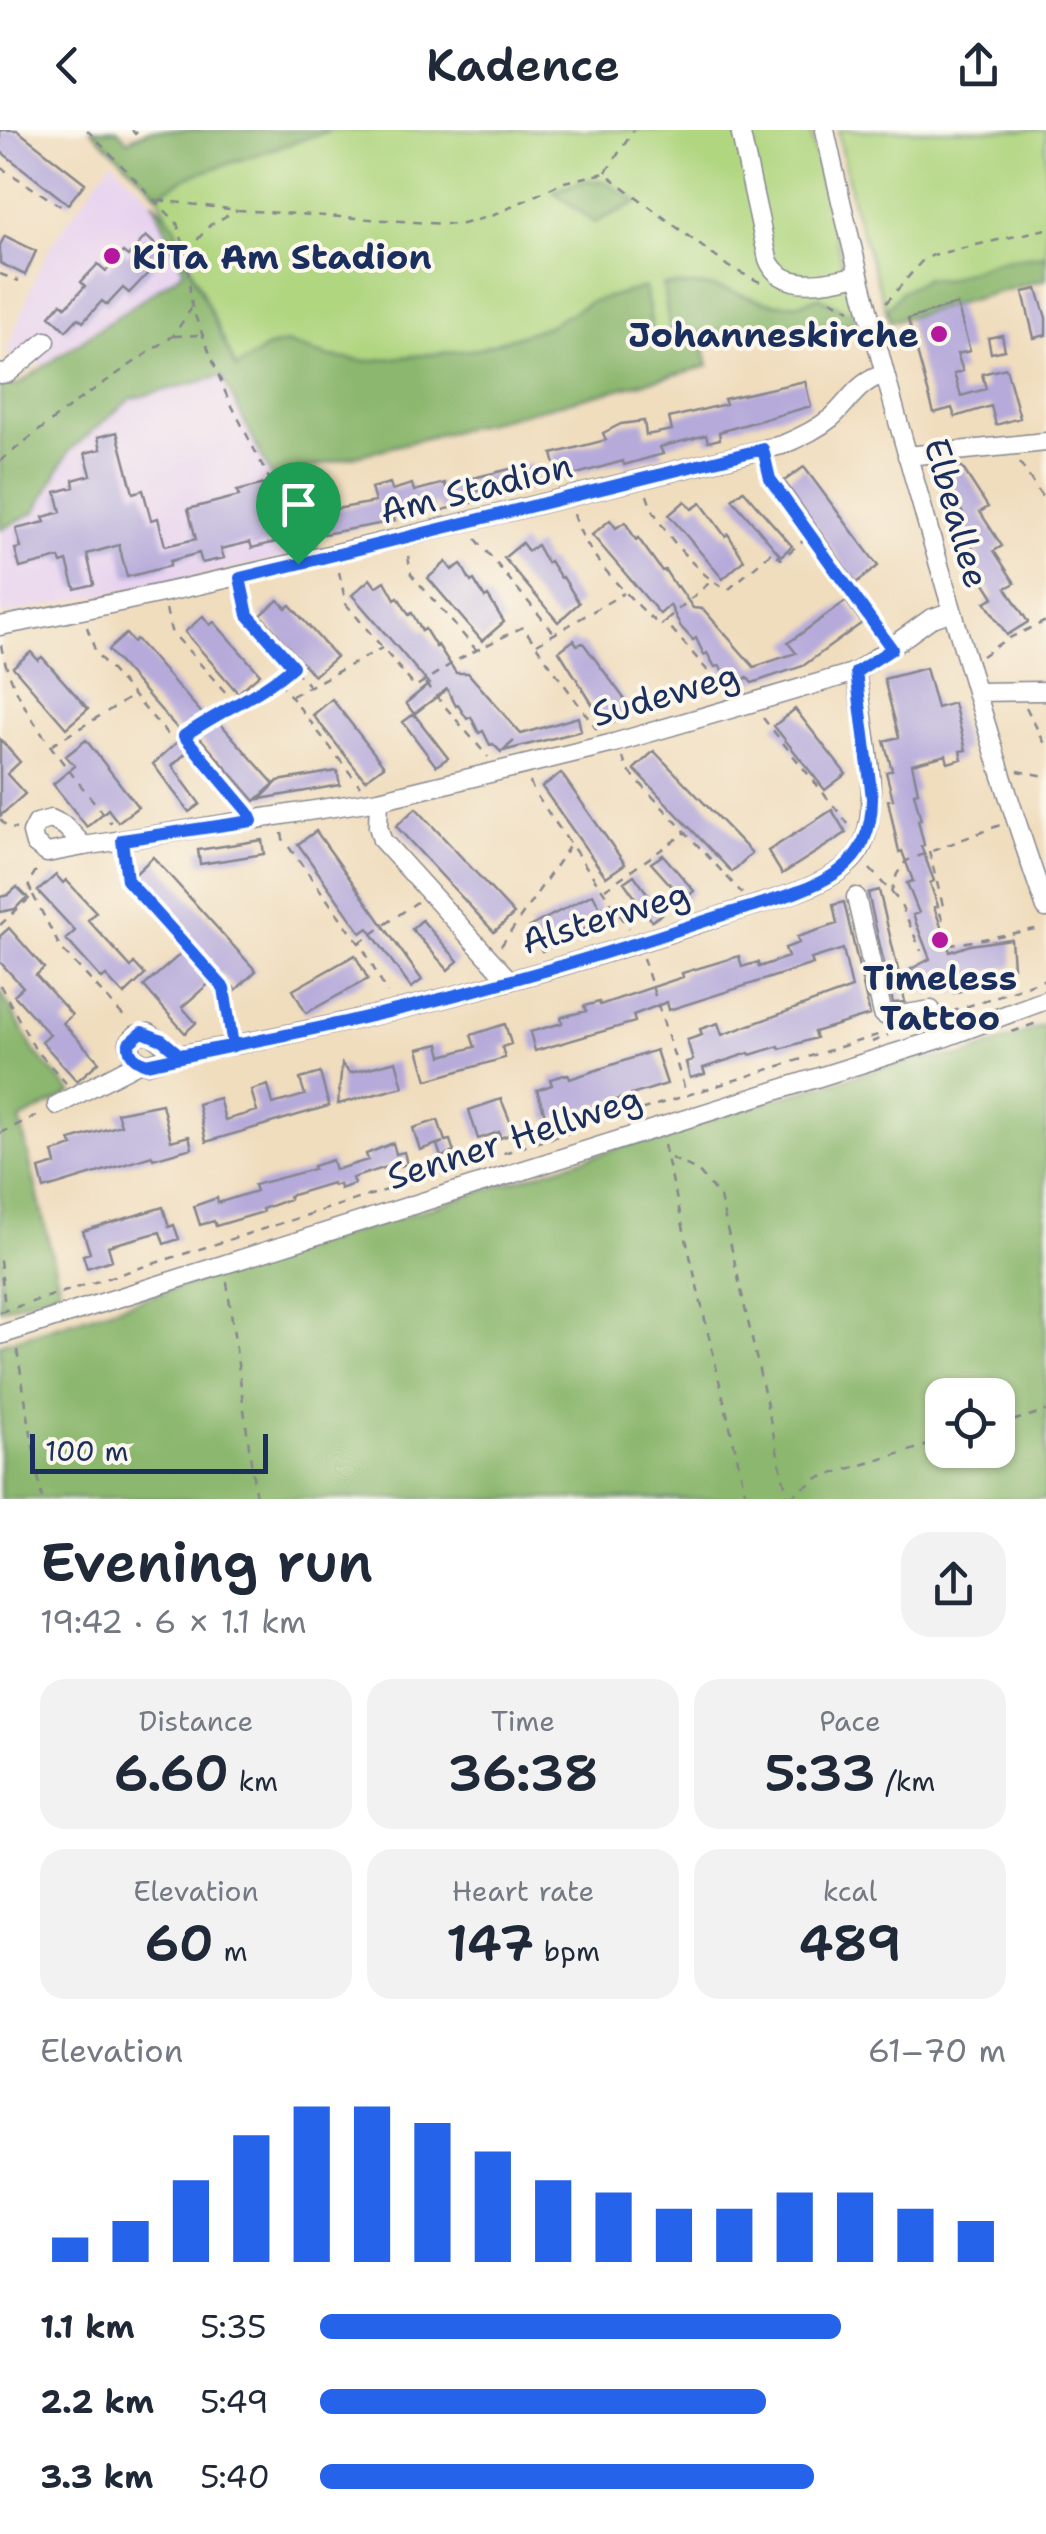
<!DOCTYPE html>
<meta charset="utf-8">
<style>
body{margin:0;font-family:"Shantell Sans",sans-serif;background:#f2f2f3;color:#1f2937;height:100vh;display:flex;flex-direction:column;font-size:38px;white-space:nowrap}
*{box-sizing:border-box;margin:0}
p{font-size:32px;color:#747a83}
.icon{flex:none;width:55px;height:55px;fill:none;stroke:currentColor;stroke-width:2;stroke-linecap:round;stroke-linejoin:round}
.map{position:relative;height:1369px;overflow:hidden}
.details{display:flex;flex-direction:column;background:#fff;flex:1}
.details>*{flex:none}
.fabs{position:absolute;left:925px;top:1248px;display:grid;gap:20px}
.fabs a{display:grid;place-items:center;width:90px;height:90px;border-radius:20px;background:#fff;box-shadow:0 2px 8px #0004;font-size:50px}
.scale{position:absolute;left:30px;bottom:25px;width:238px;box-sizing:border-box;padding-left:10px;border:5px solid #1b2f5e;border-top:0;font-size:28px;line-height:35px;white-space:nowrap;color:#1b2f5e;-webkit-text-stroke:8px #fbf7ec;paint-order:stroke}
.pin{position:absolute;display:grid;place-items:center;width:85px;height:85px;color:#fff;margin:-102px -42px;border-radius:50% 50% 50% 0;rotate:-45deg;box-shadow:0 0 10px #0007}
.pin .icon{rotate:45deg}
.round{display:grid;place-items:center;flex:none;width:105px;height:105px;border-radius:30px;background:#f2f2f3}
.head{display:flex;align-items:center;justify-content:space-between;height:170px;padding:0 40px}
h1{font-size:55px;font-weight:600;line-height:75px}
.figures{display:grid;grid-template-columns:repeat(3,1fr);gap:15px;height:170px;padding:10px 40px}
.figures div{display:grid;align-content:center;border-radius:25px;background:#f2f2f3;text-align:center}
.figures b{font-size:50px;font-weight:600}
.figures small{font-size:28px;font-weight:400}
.figures p{font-size:28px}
.chart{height:280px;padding:20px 40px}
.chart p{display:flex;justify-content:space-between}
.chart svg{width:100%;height:180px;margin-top:10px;stroke:#2563eb;stroke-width:6}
ul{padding:0 40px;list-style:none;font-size:32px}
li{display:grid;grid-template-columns:160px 120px 1fr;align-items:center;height:75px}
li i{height:25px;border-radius:12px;background:#2563eb}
header{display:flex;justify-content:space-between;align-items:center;height:130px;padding:0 40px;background:#fff;font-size:45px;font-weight:600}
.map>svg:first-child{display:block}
.built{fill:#e7d2ef}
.green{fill:#b0d680;stroke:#66826f;stroke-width:2.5}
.forest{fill:#8cb76e;stroke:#547366;stroke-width:2.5;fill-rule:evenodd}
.building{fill:#b6aada}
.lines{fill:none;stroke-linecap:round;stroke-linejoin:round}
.minor-casing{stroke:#86868e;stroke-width:21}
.path{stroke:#86868e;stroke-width:2.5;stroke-dasharray:8 8;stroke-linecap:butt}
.minor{stroke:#fff;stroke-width:18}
.route-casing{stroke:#fff;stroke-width:20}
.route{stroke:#2563eb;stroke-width:12}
.poi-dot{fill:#b5179e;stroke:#fbf7ec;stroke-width:4}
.labels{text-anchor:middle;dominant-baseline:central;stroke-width:8;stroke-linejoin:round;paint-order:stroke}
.poi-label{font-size:35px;font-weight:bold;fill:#1b2f5e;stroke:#fbf7ec;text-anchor:start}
.street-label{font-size:35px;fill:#1b2f5e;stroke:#fbf7ec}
</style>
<header><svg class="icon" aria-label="back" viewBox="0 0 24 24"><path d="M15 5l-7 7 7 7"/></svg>Kadence<svg class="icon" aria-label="share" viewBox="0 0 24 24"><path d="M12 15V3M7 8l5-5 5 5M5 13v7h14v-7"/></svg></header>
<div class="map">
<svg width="1046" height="1369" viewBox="0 0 1046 1369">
<rect width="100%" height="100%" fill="#fbf7ec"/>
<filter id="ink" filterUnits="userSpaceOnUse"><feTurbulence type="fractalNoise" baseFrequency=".01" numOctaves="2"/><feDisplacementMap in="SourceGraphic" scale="20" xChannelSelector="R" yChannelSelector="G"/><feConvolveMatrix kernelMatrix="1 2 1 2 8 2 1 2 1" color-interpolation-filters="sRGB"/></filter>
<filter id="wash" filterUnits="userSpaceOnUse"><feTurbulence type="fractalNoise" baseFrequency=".0048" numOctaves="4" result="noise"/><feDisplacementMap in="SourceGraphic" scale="40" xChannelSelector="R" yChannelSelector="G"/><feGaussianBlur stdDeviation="2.25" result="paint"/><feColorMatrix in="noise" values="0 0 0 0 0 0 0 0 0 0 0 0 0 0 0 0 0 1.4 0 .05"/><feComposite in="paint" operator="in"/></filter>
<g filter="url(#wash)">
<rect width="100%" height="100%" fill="#f0ddbe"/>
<path class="built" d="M112 30 153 71 184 141 42 235 6 224 37 143 53 112Z
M223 246 226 259 279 362 298 425 0 485V400L14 395 51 350 69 321 130 269Z"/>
<path class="green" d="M150 0H810L856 193 700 202 708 236 284 344 132 7Z
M838 0H1046V149L890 192 853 74Z"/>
<path class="forest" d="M91 0H118L128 11 150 0H332L190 46 158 64Z
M587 50 606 52 638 72 594 93 553 61Z
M153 71 175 95 180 115 236 238 266 218 286 213 330 227 367 231 478 219 548 196 590 172 645 157 654 210 671 208 663 155C682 155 701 154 719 158 755 167 781 184 818 167L854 185 856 193 700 202 708 236 285 344 319 421 298 425 279 362 222 246 130 269 69 321 36 381 0 400V255H17L184 141Z
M1046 125V149L890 192 887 179 902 161 927 148 943 150 997 131Z
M0 860 34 921 72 963 20 990 60 1160 0 1179Z
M1046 894V1369H0V1214L760 973 914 929 964 926ZM942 1265H998V1320H942Z"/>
<g id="blocks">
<path class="building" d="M0 0H17L85 53 68 74 0 21Z
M5 106 36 121 25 145 0 133V115Z
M146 106 159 118 147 130 154 137 129 163 123 158 107 175 102 171 83 192 78 188 66 201 50 186 61 173 66 177 85 156 81 152 98 134 106 141 123 122 128 126Z
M1037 159 1046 188V205L1034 208 1023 162Z
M957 174 970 221 957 224 963 241 954 244 961 266 986 259 982 244 1006 238 1020 288 996 295 991 276 955 287 952 278 934 283 908 189Z
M1002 205 1005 220 991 223 988 208Z
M805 251 811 276 719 302 720 309 708 312 706 305 660 317 663 324 652 327 624 335 623 331 559 349 552 324 606 310 603 303 621 294 644 291 646 305 672 300 669 288 726 274 724 269Z
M117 302 133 363 143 360 151 390 158 388 165 416 196 409 188 379 239 366 237 361 268 353 283 410 252 418 250 412 221 419 224 428 202 433 199 423 170 431V436L127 447 119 415 87 424 94 454 75 459 67 431 61 433 59 428 20 438 15 419 21 418 16 399 45 392 43 387 61 382 56 362 74 357 73 350 91 345 85 323 101 319 98 307Z
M530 334 535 355 498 364 496 356 472 362 469 349Z
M804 337 878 436 856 453 784 351Z
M962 337 988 377 980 382 1002 416 994 421 1015 453 1006 458 1028 492 1007 505 985 472 994 467 973 434 980 429 959 395 967 390 942 350Z
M469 352 474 372 439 381 438 374 393 386 395 391 324 404 319 382 375 372 371 358 390 353 392 360 412 354 414 361 445 353 446 357Z
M743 360 792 416 781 426 732 369Z
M685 371 692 379 701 373 725 406 728 404 744 430 723 449 669 385Z
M610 390 616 398 625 392 636 410 638 408 662 441 665 440 676 457 678 456 693 478 703 479 754 537 796 523 788 513 846 471 862 493 803 536 752 553 747 547 736 556 731 550 727 551 720 536 715 537 707 523 704 525 696 508 693 510 681 497 670 475 660 484 592 405Z
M522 413 528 421 537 415 547 433 550 431 561 448 563 447 579 473 558 492 504 428Z
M446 432 452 440 461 434 471 452 474 450 485 468 488 466 504 492 482 511 428 448Z
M370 449 376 457 385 451 395 469 398 467 409 485 412 483 422 501 425 499 436 517 438 515 456 543H468L521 604 578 587 581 601 503 621 514 611 501 622 493 614 490 615 483 601 479 603 471 587 467 589 458 575 456 576 447 559 414 584 406 573 429 554 352 465Z
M278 470 286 478 290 475 336 527 314 546 261 485Z
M203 486 210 495 214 492 260 544 238 563 185 502Z
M126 504 133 512 136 509 214 597 219 592 274 654 255 671 201 609 172 636 200 674 189 682 153 634 184 606 108 520Z
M574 510 577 515 583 513 632 579 610 595 603 587 601 588 559 521Z
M31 522 38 530 42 527 88 579 66 598 13 537Z
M926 538 937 578 954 573 966 620 960 621 962 629 948 633 946 625 912 634 918 662 914 663 921 690H918L924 715 921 716 934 751 930 753 938 776 934 777 950 822 970 815 1011 809 1013 837 962 846 967 859 954 863 949 851 924 863 911 839 930 829 913 785 919 783 907 753 913 751 902 721 899 722 888 670 893 669 886 642 892 640 884 611 899 607 884 549Z
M332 569 384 636 365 650 313 585Z
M795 579 846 644 825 660 774 596Z
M414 584 448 628 436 636 403 592Z
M0 609 20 632 7 644 25 664 0 686Z
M86 610 138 677 118 692 108 679 87 697 53 654 75 636 66 626Z
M654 621 752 723 732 742 634 639Z
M337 641 340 655 260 669 278 651Z
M561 643 625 734 606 747 542 657Z
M416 678 514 784 494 802 396 696Z
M832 680 846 703 782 744 768 721Z
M316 701 422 850 411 858 368 798 361 803 298 714Z
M262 710 264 724 200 734 198 720Z
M663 725 694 761 684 770 651 733Z
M153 727 256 841 236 860 221 843 182 877 196 893 185 903 144 856 193 813 133 746Z
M56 745 63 753 66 750 96 782 88 790 131 837 134 833 145 845 124 865 106 846 102 849 66 809 75 801 38 761Z
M634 745 662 784 652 791 624 752Z
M17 757 27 767 15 779 0 782V767L8 765Z
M879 760 899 844 905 872 893 873 868 763Z
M593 764 605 788 542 821 529 797Z
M844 772 870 885 814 902 816 908 780 919 779 916 750 925 749 923 703 938 705 944 690 948 686 932 693 930 687 910 702 905 700 899 718 893 722 905 852 858 843 819 811 829 813 834 785 843 669 880 667 872 633 885 635 892 535 921 530 902 562 893 561 887 586 881 584 876 599 872 600 875 683 847 682 843 739 826 742 837 758 832 759 837 788 827 785 818 799 813 797 807 837 794 833 775Z
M422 790 458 831 448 840 412 799Z
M9 798 44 838 36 845 72 885 63 893 99 932 77 951 42 912 50 905 14 865 23 857 0 832V806Z
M355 825 368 849 306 883 293 860Z
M505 894 511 914 502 917 505 928 427 950 418 919 439 914 442 926 475 917 471 905Z
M656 920 667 954 547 991 537 960 552 955 550 949 568 944 570 949Z
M396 931 403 957 338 974 342 934 350 943Z
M320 943 329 976 206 1012 198 974 219 968 225 990 257 981 251 960 268 955 273 974 305 965 300 949Z
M501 969 515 1003 500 1008 499 1002 478 1009 469 980Z
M162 974 171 1011 189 1006 192 1018 153 1029 152 1026 44 1059 39 1039 56 1034 53 1022 73 1016 70 1010 121 995 117 983Z
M438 990 445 1011 450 1010 454 1022 441 1027 437 1015 443 1012 420 1020 413 998Z
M393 1013 396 1024 404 1022 407 1034 394 1038 393 1035 352 1048 354 1054 340 1059 339 1054 333 1056 332 1053 289 1066 290 1069 262 1079 263 1082 216 1096 214 1091 200 1095 194 1076 217 1068 218 1073 256 1061 254 1055 314 1039 313 1036 332 1030 335 1040 368 1030 366 1024Z
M163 1077 169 1097 174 1095 179 1109 164 1114 160 1102 108 1116 112 1130 87 1138 83 1125 90 1123 83 1101Z"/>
</g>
</g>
<g filter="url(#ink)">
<use href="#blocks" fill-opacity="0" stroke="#86868e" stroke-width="2.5"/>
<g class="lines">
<defs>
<path id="minor" d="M740 0 768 129C781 164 830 152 859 145
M825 0C856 144 896 287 937 428 971 545 1005 663 1046 778
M0 244 8 243 46 211
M907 326 1046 312
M0 496C263 446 521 377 782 315 799 308 816 300 831 288 850 271 858 251 885 244
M976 562 1046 561
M379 670 378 696 382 710 509 850
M84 716 47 723 35 714 32 703 37 693 51 689 65 696 84 716 379 670 614 613 856 542 930 489 952 481
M856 767 883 884 888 887 931 880 943 908
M179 925 146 934 133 927 129 913 136 905 149 903 179 925C364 893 546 845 724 785 762 772 828 759 855 727 887 688 862 591 856 542
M57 975 140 932
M0 1205 943 908 1046 870"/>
</defs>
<use href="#minor" class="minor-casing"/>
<path class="path" d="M87 0 177 93 186 123 192 178 226 264 277 364 292 414
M132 0 135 4 139 0
M0 37 62 77
M606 42 634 0
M158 70 238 80 459 95 494 85 564 52 605 43 729 137 766 155
M187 122 210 95 237 80
M0 144 19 151
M831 170 850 180
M886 173 921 132 933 125 1046 99
M174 206 201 205
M0 331 77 271 173 206 191 179
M1020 333 1046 373
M767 335 770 349 879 502
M647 365C655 395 700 448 728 460L773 421 781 429 810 405
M574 384C584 425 629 467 660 496L665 491 725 561
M476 409 555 504
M408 426 411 444 478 522
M339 442 346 474 415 557 459 529 523 497 597 600
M243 461 248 485 309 556
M166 479 171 501 234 572
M666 490 709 453
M87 497 96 523 170 607 184 606 212 586 278 550 293 536
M537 514 624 463
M1 515C12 578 72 643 111 693
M982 526 1005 510 1046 491
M279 551 360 656
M425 553 488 627
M292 566 382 518
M1026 577 1046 616
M763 588 849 695
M184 607 241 673
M52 615 131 567
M623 627 626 638 742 763
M1018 641 1046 646
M530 652 534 662 629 798
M0 689 7 697 16 699
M282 703 283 709 364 820 387 863
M929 721 943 776 940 783 951 815 1041 798
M124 728 127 750 224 858 230 897
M870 739 900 772 921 821
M605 759 685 703
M891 763 897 744 906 731 1000 695
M33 765 60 817 128 891
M0 795 33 765 28 754 38 737
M359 813 417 772
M501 816 570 715
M643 828 686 963
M0 855 35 919 66 953
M951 882 1046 849
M1012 902 1042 891
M872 912 888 905
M0 1003 42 983
M664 1015 747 1369
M671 1028 697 1040 720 1067 788 1369
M0 1130 5 1178
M227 1152 256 1369
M0 1182 881 904
M17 1220 42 1369
M998 1295 1046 1281
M790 1367 818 1348 942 1311"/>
<use href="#minor" class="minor"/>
</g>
</g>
<g class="lines" filter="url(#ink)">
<defs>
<path id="route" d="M298 434 240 448 248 485 293 536C261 565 219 581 184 606L248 682 252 691 122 710 127 750 224 858 233 916 146 934C136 930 128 925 129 913L142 902 162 910 180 925C360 894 538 847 711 789 750 776 807 764 839 741 864 723 872 697 872 668L856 542 892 519 770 349 763 319 298 434"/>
</defs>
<use href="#route" class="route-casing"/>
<use href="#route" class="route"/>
</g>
<g class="poi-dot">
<circle cx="112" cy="126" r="10"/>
<circle cx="939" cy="204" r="10"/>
<circle cx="940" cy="810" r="10"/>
</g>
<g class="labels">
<g class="poi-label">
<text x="132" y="126">KiTa Am Stadion</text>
<text x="919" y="204" text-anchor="end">Johanneskirche</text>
<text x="940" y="847" text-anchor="middle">Timeless<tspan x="940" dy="40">Tattoo</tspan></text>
</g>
<g class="street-label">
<text transform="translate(476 358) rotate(-14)">Am Stadion</text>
<text transform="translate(957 383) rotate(74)">Elbeallee</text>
<text transform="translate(665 564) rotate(-16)">Sudeweg</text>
<text transform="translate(605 787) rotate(-17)">Alsterweg</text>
<text transform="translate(514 1007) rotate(-18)">Senner Hellweg</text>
</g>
</g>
</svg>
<div class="fabs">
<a><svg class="icon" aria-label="locate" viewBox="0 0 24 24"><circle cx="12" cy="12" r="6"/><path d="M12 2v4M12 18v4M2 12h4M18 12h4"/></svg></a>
</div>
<div class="scale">100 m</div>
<div class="pin" style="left:298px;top:434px;background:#1e9e55"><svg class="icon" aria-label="arrive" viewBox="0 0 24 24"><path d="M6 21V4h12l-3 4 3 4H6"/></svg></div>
</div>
<section class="details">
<div class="head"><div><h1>Evening run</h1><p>19:42 · 6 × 1.1 km</p></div><a class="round"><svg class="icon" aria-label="share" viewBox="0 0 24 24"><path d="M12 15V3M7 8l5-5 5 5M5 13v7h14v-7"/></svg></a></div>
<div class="figures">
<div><p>Distance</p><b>6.60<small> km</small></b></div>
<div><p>Time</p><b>36:38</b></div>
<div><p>Pace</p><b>5:33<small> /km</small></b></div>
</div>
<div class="figures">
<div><p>Elevation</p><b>60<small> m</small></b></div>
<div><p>Heart rate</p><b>147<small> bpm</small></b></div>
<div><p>kcal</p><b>489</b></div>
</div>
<div class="chart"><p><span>Elevation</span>61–70 m</p>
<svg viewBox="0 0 160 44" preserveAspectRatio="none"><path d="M5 44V38M15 44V34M25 44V24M35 44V13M45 44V6M55 44V6M65 44V10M75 44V17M85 44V24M95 44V27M105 44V31M115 44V31M125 44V27M135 44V27M145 44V31M155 44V34"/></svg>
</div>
<ul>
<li><b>1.1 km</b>5:35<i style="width:76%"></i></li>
<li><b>2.2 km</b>5:49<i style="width:65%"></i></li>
<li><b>3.3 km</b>5:40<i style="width:72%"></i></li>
</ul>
</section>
